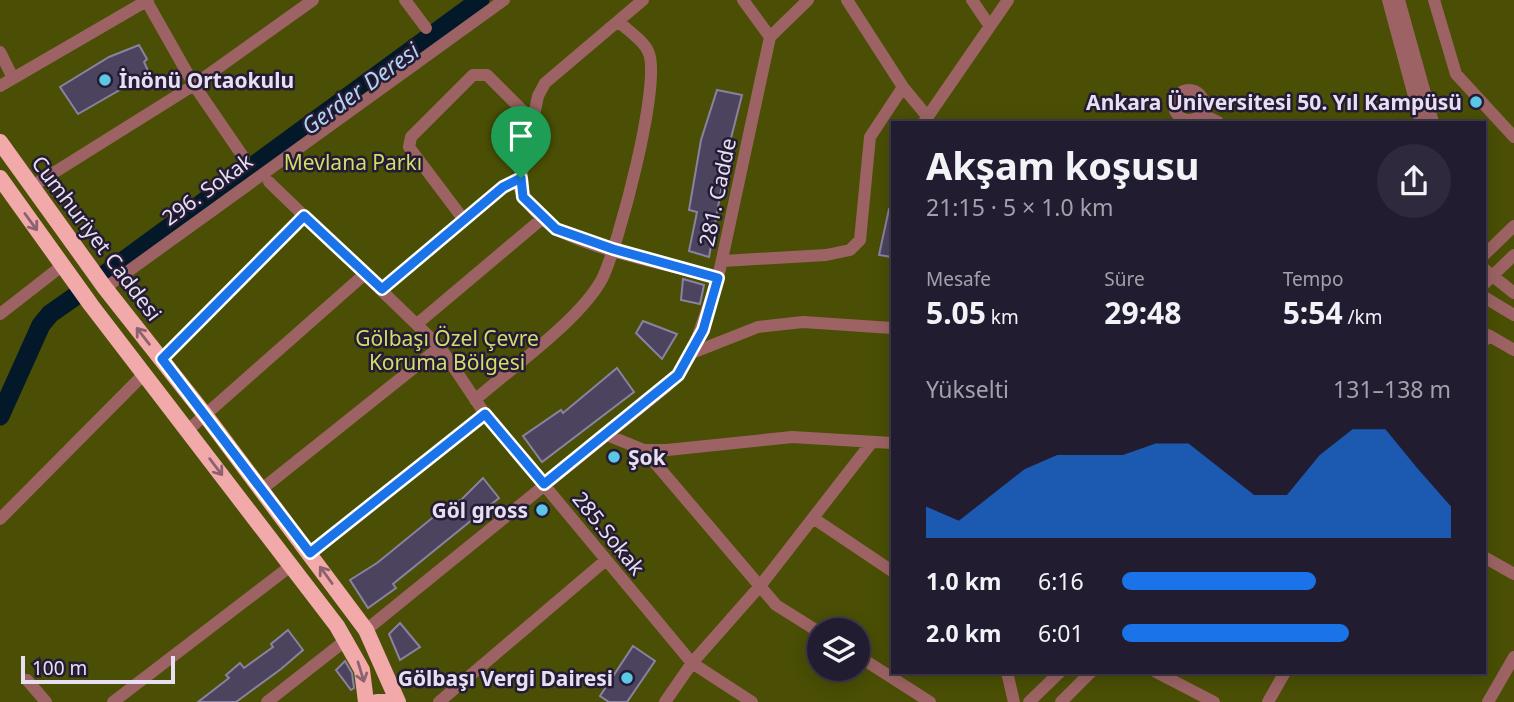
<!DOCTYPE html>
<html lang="tr">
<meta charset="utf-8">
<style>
body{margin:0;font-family:"Noto Sans",sans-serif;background:#2e293c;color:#f1f3f6;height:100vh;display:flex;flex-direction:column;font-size:26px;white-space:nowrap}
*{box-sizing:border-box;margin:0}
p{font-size:23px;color:#a2a1ab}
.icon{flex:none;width:38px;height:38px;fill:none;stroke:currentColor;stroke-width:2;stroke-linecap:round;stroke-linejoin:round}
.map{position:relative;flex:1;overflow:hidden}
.details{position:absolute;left:891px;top:121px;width:595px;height:553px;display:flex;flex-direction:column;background:#221c30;border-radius:0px;box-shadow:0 4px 18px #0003,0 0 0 2px #3f3a4c}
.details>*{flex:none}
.buttons{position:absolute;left:807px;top:618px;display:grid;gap:14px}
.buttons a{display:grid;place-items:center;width:63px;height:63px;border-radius:50%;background:#221c30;box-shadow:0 4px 18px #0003,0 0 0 2px #3f3a4c;font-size:35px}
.scale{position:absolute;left:21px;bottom:18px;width:154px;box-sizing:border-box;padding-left:7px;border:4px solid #e6e0f2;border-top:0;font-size:19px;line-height:24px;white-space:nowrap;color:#e6e0f2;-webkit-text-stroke:5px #251b35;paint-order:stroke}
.pin{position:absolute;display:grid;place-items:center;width:60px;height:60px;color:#fff;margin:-72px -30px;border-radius:50% 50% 50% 0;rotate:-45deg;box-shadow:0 0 7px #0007}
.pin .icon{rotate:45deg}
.round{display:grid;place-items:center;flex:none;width:74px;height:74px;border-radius:37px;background:#2e293c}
.head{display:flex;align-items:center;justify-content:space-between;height:119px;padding:0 35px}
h1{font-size:38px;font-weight:700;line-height:52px}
.stats{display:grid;grid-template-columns:repeat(3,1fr);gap:10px;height:119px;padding:7px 35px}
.stats div{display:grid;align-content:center}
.stats b{font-size:30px;font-weight:700}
.stats small{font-size:19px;font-weight:400}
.stats p{font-size:19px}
.chart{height:196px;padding:14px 35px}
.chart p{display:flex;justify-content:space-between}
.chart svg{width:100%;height:126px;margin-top:7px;fill:#1a73e8;opacity:.7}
ul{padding:0 35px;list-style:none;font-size:23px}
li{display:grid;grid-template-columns:112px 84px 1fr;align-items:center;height:52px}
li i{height:18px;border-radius:9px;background:#1a73e8}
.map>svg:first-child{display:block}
.green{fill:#4a4f05;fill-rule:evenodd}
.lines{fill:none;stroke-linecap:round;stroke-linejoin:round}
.river{stroke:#031929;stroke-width:19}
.building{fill:#4c435f;stroke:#8b81a1;stroke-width:2}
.minor{stroke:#9d6364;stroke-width:12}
.major{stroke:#f2a9aa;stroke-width:16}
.oneway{stroke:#8c6270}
.route-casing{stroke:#fff;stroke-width:14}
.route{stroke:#1a73e8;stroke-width:9}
.poi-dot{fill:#5ac8e5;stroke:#251b35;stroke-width:2.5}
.labels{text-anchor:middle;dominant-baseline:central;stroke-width:5;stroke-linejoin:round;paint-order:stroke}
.poi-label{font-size:21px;font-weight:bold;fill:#e6e0f2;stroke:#251b35;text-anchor:end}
.park-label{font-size:21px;fill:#d2dd6a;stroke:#251b35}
.street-label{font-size:21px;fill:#e6e0f2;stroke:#251b35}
.water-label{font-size:23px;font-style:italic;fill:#b0d3f0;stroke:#251b35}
</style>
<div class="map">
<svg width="1514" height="702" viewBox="0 0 1514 702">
<rect width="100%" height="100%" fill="#2e2540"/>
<path class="green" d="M0 0H1514V702H0ZM892 122H1484V672H892ZM819 630H858V668H819Z"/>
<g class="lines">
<path class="river" d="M104 275 480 0
M0 416 41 325 50 314 77 295"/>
</g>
<path class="building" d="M139 45 147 59 144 62 149 73 78 114 60 87 109 57Z
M717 90 742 95 729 146 709 257 689 251 697 212 689 210 701 140Z
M889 209H892V257L879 255Z
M683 279 704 285 700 304 681 300Z
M643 321 677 334 662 359 636 333Z
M617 368 634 392 542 462 523 436 561 410 563 413Z
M483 478 499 498 393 584 396 588 368 608 350 580 377 563 442 510 461 500Z
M400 623 420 647 400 660 389 634Z
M288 630 303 650 281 669 236 702H198L229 678 226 675 240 663 244 668 273 647 271 644Z
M633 646 655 661 627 702H609L600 696Z
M345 661 352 673 354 688 351 690 336 670Z"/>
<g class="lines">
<path class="minor" d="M146 0 194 85 244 158
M405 0 426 28
M643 0 545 83 538 96 519 187C525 202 543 222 558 230 598 252 672 265 718 278
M743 0 770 37
M847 0 903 87 926 115
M972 0 989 25
M1388 0 1421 122
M1399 0 1433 122
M1434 0 1456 74 1514 137
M0 52 13 78
M0 86 148 0
M1174 105a15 15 0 1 1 30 0a15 15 0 1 1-30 0Z
M1201 114 1218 122
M924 122 1008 0
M269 182 440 347 485 414 692 663 752 702
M31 187 194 85 313 0
M464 220 409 147 411 137 473 75H487L533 121
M1484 255 1514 226
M723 261 826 255 850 250 860 240 870 137 903 87
M1484 269 1514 293
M1484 284 1514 255
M105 288 504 0
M382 289 503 187 521 178
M1484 297 1514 315
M0 314 63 265
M417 324 544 217
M1484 341 1488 335 1514 350
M692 353 758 327 803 322 892 328
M162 359 304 216
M475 400C511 368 580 320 602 279 618 247 663 80 648 51 643 40 627 30 618 21
M188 430 366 273
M607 435 644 450H667L792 437 892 443
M644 450 776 605 819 632
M262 489 440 347
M813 518 892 571
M0 519 144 374
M310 553 485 414
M1484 557 1514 574
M366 630 667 386 678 375 692 353 718 278 770 37 808 0
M858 656 930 702
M1007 672 1014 702
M1156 672 1214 702
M27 680 46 702
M113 702 292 565
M267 702 346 640
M439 702 606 560
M665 702 692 663 760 586 872 442
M1029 702 1060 672
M1061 702 1091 672
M1268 702 1285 672
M1488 702 1514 657"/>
<path class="major" d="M0 142 105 288 206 416 366 630 398 702
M0 178 91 305 337 626 362 670 366 702
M377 702H392"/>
</g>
<defs><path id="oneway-shaft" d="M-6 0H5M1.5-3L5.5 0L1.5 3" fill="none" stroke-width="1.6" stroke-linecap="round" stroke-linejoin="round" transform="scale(1.75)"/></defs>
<g class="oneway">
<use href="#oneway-shaft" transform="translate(31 222) rotate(54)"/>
<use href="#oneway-shaft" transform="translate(143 336) rotate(-128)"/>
<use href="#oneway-shaft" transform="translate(216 467) rotate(53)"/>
<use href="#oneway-shaft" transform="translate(326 575) rotate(-126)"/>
<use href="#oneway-shaft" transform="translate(361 672) rotate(73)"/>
</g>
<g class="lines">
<defs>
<path id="route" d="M521 178 523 197 556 229 613 249 718 278 703 330 678 375 544 484 485 414 310 553 162 359 304 216 382 289 503 187Z"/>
</defs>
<use href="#route" class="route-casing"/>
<use href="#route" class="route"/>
</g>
<g class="poi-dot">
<circle cx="105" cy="80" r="7"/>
<circle cx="1476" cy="102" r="7"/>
<circle cx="614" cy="457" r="7"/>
<circle cx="542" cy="510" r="7"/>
<circle cx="627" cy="678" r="7"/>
</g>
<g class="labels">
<g class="poi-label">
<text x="119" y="80" text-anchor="start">İnönü Ortaokulu</text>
<text x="1462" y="102">Ankara Üniversitesi 50. Yıl Kampüsü</text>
<text x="628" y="457" text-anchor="start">Şok</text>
<text x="528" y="510">Göl gross</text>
<text x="613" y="678">Gölbaşı Vergi Dairesi</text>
</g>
<g class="park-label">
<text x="353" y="162">Mevlana Parkı</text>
<text x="447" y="338">Gölbaşı Özel Çevre<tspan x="447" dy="24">Koruma Bölgesi</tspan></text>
</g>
<g class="street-label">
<text transform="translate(207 189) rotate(-36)">296. Sokak</text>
<text transform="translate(717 192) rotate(-78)">281. Cadde</text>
<text transform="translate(97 238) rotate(53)">Cumhuriyet Caddesi</text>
<text transform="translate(609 533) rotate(51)">285.Sokak</text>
</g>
<g class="water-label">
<text transform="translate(360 88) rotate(-36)">Gerder Deresi</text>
</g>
</g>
</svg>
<div class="buttons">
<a><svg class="icon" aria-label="layers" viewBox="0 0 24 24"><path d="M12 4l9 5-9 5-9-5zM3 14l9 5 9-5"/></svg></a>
</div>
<div class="scale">100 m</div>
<div class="pin" style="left:521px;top:178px;background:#1e9e55"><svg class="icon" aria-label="arrive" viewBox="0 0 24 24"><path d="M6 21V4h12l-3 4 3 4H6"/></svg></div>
<section class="details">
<div class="head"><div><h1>Akşam koşusu</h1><p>21:15 · 5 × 1.0 km</p></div><a class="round"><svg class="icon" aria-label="share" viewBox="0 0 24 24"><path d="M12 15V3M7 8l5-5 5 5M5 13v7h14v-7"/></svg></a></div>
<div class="stats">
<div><p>Mesafe</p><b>5.05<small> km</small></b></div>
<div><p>Süre</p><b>29:48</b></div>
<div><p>Tempo</p><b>5:54<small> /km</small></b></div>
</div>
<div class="chart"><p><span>Yükselti</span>131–138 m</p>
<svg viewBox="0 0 160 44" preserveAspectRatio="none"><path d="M0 44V33L10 38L20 29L30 20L40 15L50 15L60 15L70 11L80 11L90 20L100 29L110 29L120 15L130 6L140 6L150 20L160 33V44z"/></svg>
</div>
<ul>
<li><b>1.0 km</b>6:16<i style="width:59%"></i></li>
<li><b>2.0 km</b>6:01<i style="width:69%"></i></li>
</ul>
</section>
</div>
